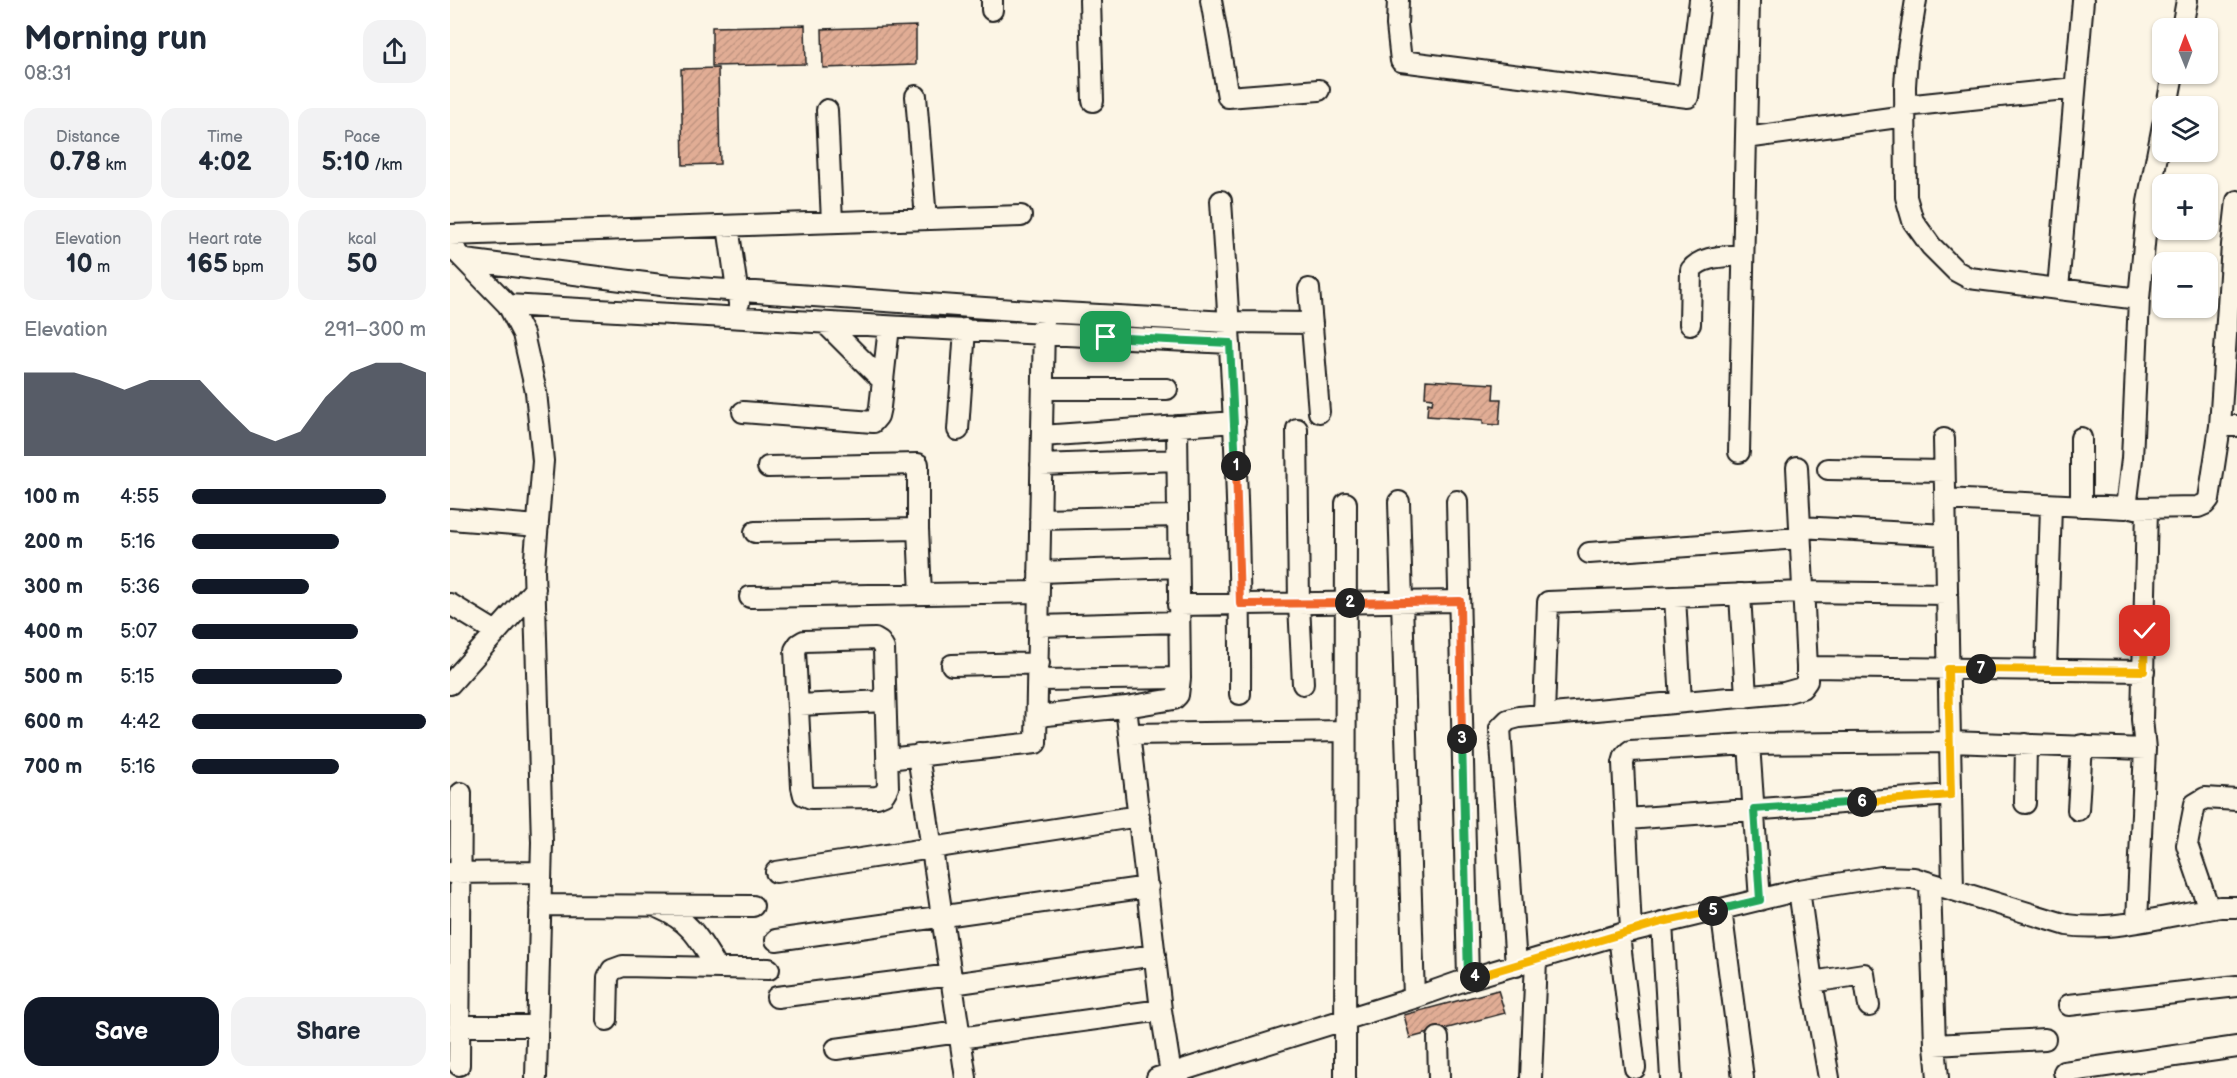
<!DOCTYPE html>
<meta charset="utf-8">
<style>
body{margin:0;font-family:"Balsamiq Sans",sans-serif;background:#f2f2f3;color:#1f2937;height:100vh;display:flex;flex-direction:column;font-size:22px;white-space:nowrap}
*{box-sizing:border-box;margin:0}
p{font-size:20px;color:#747a83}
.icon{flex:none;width:33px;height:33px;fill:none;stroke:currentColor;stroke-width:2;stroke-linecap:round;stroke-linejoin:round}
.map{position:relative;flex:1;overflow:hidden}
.details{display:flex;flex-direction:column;background:#fff;width:450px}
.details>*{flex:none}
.needle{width:39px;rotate:359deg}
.tools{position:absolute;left:1702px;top:18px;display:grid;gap:12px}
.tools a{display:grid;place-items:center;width:66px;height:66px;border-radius:12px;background:#fff;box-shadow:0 2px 4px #0004;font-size:30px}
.pin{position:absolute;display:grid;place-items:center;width:51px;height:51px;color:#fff;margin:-26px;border-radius:12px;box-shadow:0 3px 9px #0006}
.km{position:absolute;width:30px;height:30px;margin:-15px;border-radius:50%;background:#222;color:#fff;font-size:16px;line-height:30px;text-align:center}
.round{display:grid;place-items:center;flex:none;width:63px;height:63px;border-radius:18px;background:#f2f2f3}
.headline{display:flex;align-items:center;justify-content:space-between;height:102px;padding:0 24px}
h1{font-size:33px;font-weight:700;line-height:45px}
.stats{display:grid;grid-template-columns:repeat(3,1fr);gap:9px;height:102px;padding:6px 24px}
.stats div{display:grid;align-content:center;border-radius:15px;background:#f2f2f3;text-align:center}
.stats b{font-size:26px;font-weight:700}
.stats small{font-size:16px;font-weight:400}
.stats p{font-size:16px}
.chart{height:168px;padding:12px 24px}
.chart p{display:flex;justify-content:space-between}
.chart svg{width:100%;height:108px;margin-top:6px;fill:#111827;opacity:.7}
.primary-button{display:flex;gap:12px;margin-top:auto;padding:12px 24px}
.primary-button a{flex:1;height:69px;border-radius:18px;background:#111827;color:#fff;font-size:24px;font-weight:700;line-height:69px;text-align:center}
.primary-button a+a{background:#f2f2f3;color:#1f2937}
ul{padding:0 24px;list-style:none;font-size:20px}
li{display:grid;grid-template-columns:96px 72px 1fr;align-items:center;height:45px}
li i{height:15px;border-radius:8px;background:#111827}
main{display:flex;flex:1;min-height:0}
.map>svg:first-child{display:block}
.building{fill:url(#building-hatch);stroke:#1c1c1c;stroke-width:1.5}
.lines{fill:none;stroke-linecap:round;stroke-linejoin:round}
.minor-casing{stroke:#1c1c1c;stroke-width:24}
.minor{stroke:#fcf5e5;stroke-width:20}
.split-1-casing{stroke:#fff;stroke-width:12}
.split-2-casing{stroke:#fff;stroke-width:12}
.split-3-casing{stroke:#fff;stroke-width:12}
.split-4-casing{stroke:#fff;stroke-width:12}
.split-5-casing{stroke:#fff;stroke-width:12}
.split-6-casing{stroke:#fff;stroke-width:12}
.split-7-casing{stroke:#fff;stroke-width:12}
.split-8-casing{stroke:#fff;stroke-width:12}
.split-1{stroke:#22a559;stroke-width:8}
.split-2{stroke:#f0652b;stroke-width:8}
.split-3{stroke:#f0652b;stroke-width:8}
.split-4{stroke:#22a559;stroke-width:8}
.split-5{stroke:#f5b400;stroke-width:8}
.split-6{stroke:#22a559;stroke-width:8}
.split-7{stroke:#f5b400;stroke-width:8}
.split-8{stroke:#f5b400;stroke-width:8}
</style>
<main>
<section class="details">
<div class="headline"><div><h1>Morning run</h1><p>08:31</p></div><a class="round"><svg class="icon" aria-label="share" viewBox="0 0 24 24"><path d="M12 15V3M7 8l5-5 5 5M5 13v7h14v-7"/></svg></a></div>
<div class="stats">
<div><p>Distance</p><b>0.78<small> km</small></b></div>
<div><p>Time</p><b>4:02</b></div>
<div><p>Pace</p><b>5:10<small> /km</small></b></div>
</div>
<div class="stats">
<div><p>Elevation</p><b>10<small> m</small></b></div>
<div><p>Heart rate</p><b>165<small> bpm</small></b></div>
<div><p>kcal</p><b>50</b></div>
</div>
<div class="chart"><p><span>Elevation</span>291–300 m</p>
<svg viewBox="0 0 160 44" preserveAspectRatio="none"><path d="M0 44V10L10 10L20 10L30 13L40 17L50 13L60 13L70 13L80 24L90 34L100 38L110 34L120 20L130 10L140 6L150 6L160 10V44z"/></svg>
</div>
<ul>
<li><b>100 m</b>4:55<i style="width:83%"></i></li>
<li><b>200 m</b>5:16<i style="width:63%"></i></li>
<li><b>300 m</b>5:36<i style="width:50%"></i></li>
<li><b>400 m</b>5:07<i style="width:71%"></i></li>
<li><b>500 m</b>5:15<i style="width:64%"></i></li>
<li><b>600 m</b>4:42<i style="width:100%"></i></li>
<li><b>700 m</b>5:16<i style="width:63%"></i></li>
</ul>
<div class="primary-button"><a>Save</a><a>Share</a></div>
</section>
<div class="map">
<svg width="1787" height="1078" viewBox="0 0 1787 1078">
<defs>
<pattern id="building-hatch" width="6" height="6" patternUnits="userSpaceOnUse" patternTransform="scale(1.5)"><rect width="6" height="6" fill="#e1ad95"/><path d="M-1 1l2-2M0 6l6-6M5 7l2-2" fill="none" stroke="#c09480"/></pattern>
</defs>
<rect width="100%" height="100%" fill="#fcf5e5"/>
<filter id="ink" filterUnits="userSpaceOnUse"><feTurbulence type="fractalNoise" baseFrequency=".0167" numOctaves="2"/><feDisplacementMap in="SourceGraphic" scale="12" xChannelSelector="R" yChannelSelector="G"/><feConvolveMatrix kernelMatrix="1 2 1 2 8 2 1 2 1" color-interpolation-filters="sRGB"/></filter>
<g filter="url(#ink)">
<path class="building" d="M355 25 356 64 262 66V27Z
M466 26V65L373 68 372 29Z
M268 68 270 164 233 165 231 69Z
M976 380 1044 384 1043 399H1051L1049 425 1033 424V420L977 416 978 403 982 404 983 398 975 397Z
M1048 990 1055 1013 960 1038 954 1015Z"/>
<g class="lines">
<defs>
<path id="minor" d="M542 0V10
M640 0 643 101
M761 0 778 97 869 90
M948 0 947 25 951 61 1238 97 1250 0
M1466 0 1457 56 1455 86 1456 197 1463 221 1481 246 1506 271 1519 278 1689 299
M1732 28 1737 0
M466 96 476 219
M1455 106 1625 88
M1717 106 1723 74
M377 110 382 222
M1296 138 1455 116
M771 201C782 365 791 529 790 694
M1787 201 1782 245 1770 426H1787
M278 226 289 303
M0 235 571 216
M0 245 58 305 73 334 86 392 93 461 84 570 92 842 86 1078
M15 260 219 286 594 312 778 322 862 323
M859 289 869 412
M1608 289 1633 0
M58 305C299 319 539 332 780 343
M375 323 433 381
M1240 324 1241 270C1252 255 1276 257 1293 255
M593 389H717
M293 412 423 422 428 416 430 407 439 327
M847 429 849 604 853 684
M508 430 515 329
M592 436 785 422
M1631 438V506
M1494 439 1503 890
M1289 452 1299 0
M591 465 727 460
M318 467 468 464V529L471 594
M1378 469 1494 471
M1495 499 1676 508 1682 459 1689 299 1698 202 1713 125
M1007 501 1018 979
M949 502 964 998
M1685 508 1748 507 1755 504 1759 499 1770 426
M0 519 88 526
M590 519 728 516
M1350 527 1496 535
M305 532 468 529
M1139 553 1350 538
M589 572 728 567
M1290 594 1296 697
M300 597 589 592
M1225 597 1231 702
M0 604 46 632
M728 605 1009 601
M589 626 728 622
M425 639 430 642 434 649 438 787 434 794 427 797 361 798 354 795 352 787 345 650 349 644 354 641Z
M502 665 589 663
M1357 667 1694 671
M1596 670 1601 505
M589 680 730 678
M0 684 85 589
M349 705 435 701
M676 707 711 1010 721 1074
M1094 714 1098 602 1352 592 1497 594
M587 716 676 707 724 699 728 695 730 678 727 426
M679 734 895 731
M1299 744 1310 900
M468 755 516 1078
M437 759 586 743 594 324
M1575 803 1576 744
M1628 810 1632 745
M1177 819 1501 795
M326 872 689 816
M0 873 91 872
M1480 883 1485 1045 1595 1039
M1349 890 1362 982 1414 974 1419 1006
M90 905 303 906
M209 908C240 921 249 938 266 966
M1271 909 1293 1078
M1759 909 1737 845 1745 804 1755 798 1787 800
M1687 921 1695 749 1692 719 1697 509
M1212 923 1221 1078
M1181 931 1173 763 1175 756 1180 751 1299 744 1500 742 1695 749
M1169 935 1185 1068
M326 940 698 887
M1066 966 1050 728 1058 720 1069 717 1334 693 1352 688 1357 681V667L1347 467
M1362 982 1379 1078
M502 984 705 955
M327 997 501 975
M1619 1005 1787 986
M157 1020 158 978 162 970 173 966 319 969
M9 1026H87
M510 1038 711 1010
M988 1038 989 1078
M1485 1045 1488 1078
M386 1049 509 1032
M9 1065 11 793
M1614 1072 1787 1047
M707 1078 964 998 1018 979 1181 931 1349 890 1431 877 1464 878 1617 925C1663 932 1723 914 1770 907H1787
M895 1078 896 503
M1081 1078 1086 960"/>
</defs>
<use href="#minor" class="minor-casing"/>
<use href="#minor" class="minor"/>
</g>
</g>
<g class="lines" filter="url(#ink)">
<defs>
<path id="split-1" d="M656 337 780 343 786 466"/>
<path id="split-2" d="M786 466 790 604 900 603"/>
<path id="split-3" d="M900 603 1010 601 1012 739"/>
<path id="split-4" d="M1012 739 1018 979 1025 977"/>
<path id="split-5" d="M1025 977 1212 922 1263 911"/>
<path id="split-6" d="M1263 911 1310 900 1304 809 1412 802"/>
<path id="split-7" d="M1412 802 1501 795 1498 669H1531"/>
<path id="split-8" d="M1531 669 1694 671 1695 631"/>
</defs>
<use href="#split-1" class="split-1-casing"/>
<use href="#split-2" class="split-2-casing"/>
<use href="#split-3" class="split-3-casing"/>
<use href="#split-4" class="split-4-casing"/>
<use href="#split-5" class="split-5-casing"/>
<use href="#split-6" class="split-6-casing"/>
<use href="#split-7" class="split-7-casing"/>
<use href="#split-8" class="split-8-casing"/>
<use href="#split-1" class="split-1"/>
<use href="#split-2" class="split-2"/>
<use href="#split-3" class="split-3"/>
<use href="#split-4" class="split-4"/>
<use href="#split-5" class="split-5"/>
<use href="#split-6" class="split-6"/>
<use href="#split-7" class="split-7"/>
<use href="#split-8" class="split-8"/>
</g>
</svg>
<div class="tools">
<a><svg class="needle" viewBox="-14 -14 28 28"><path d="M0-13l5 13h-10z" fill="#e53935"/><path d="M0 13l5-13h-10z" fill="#747a83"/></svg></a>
<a><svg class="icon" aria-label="layers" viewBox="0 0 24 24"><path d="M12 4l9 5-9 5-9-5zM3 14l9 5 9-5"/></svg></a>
<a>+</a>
<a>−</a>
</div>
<div class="pin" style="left:656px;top:337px;background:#1e9e55"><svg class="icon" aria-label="arrive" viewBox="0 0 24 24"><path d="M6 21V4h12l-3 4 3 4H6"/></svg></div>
<div class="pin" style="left:1695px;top:631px;background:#d93025"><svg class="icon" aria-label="check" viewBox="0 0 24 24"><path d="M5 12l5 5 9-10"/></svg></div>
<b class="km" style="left:786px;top:466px">1</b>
<b class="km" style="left:900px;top:603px">2</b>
<b class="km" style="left:1012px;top:739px">3</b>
<b class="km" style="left:1025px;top:977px">4</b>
<b class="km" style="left:1263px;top:911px">5</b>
<b class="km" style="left:1412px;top:802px">6</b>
<b class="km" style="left:1531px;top:669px">7</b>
</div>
</main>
